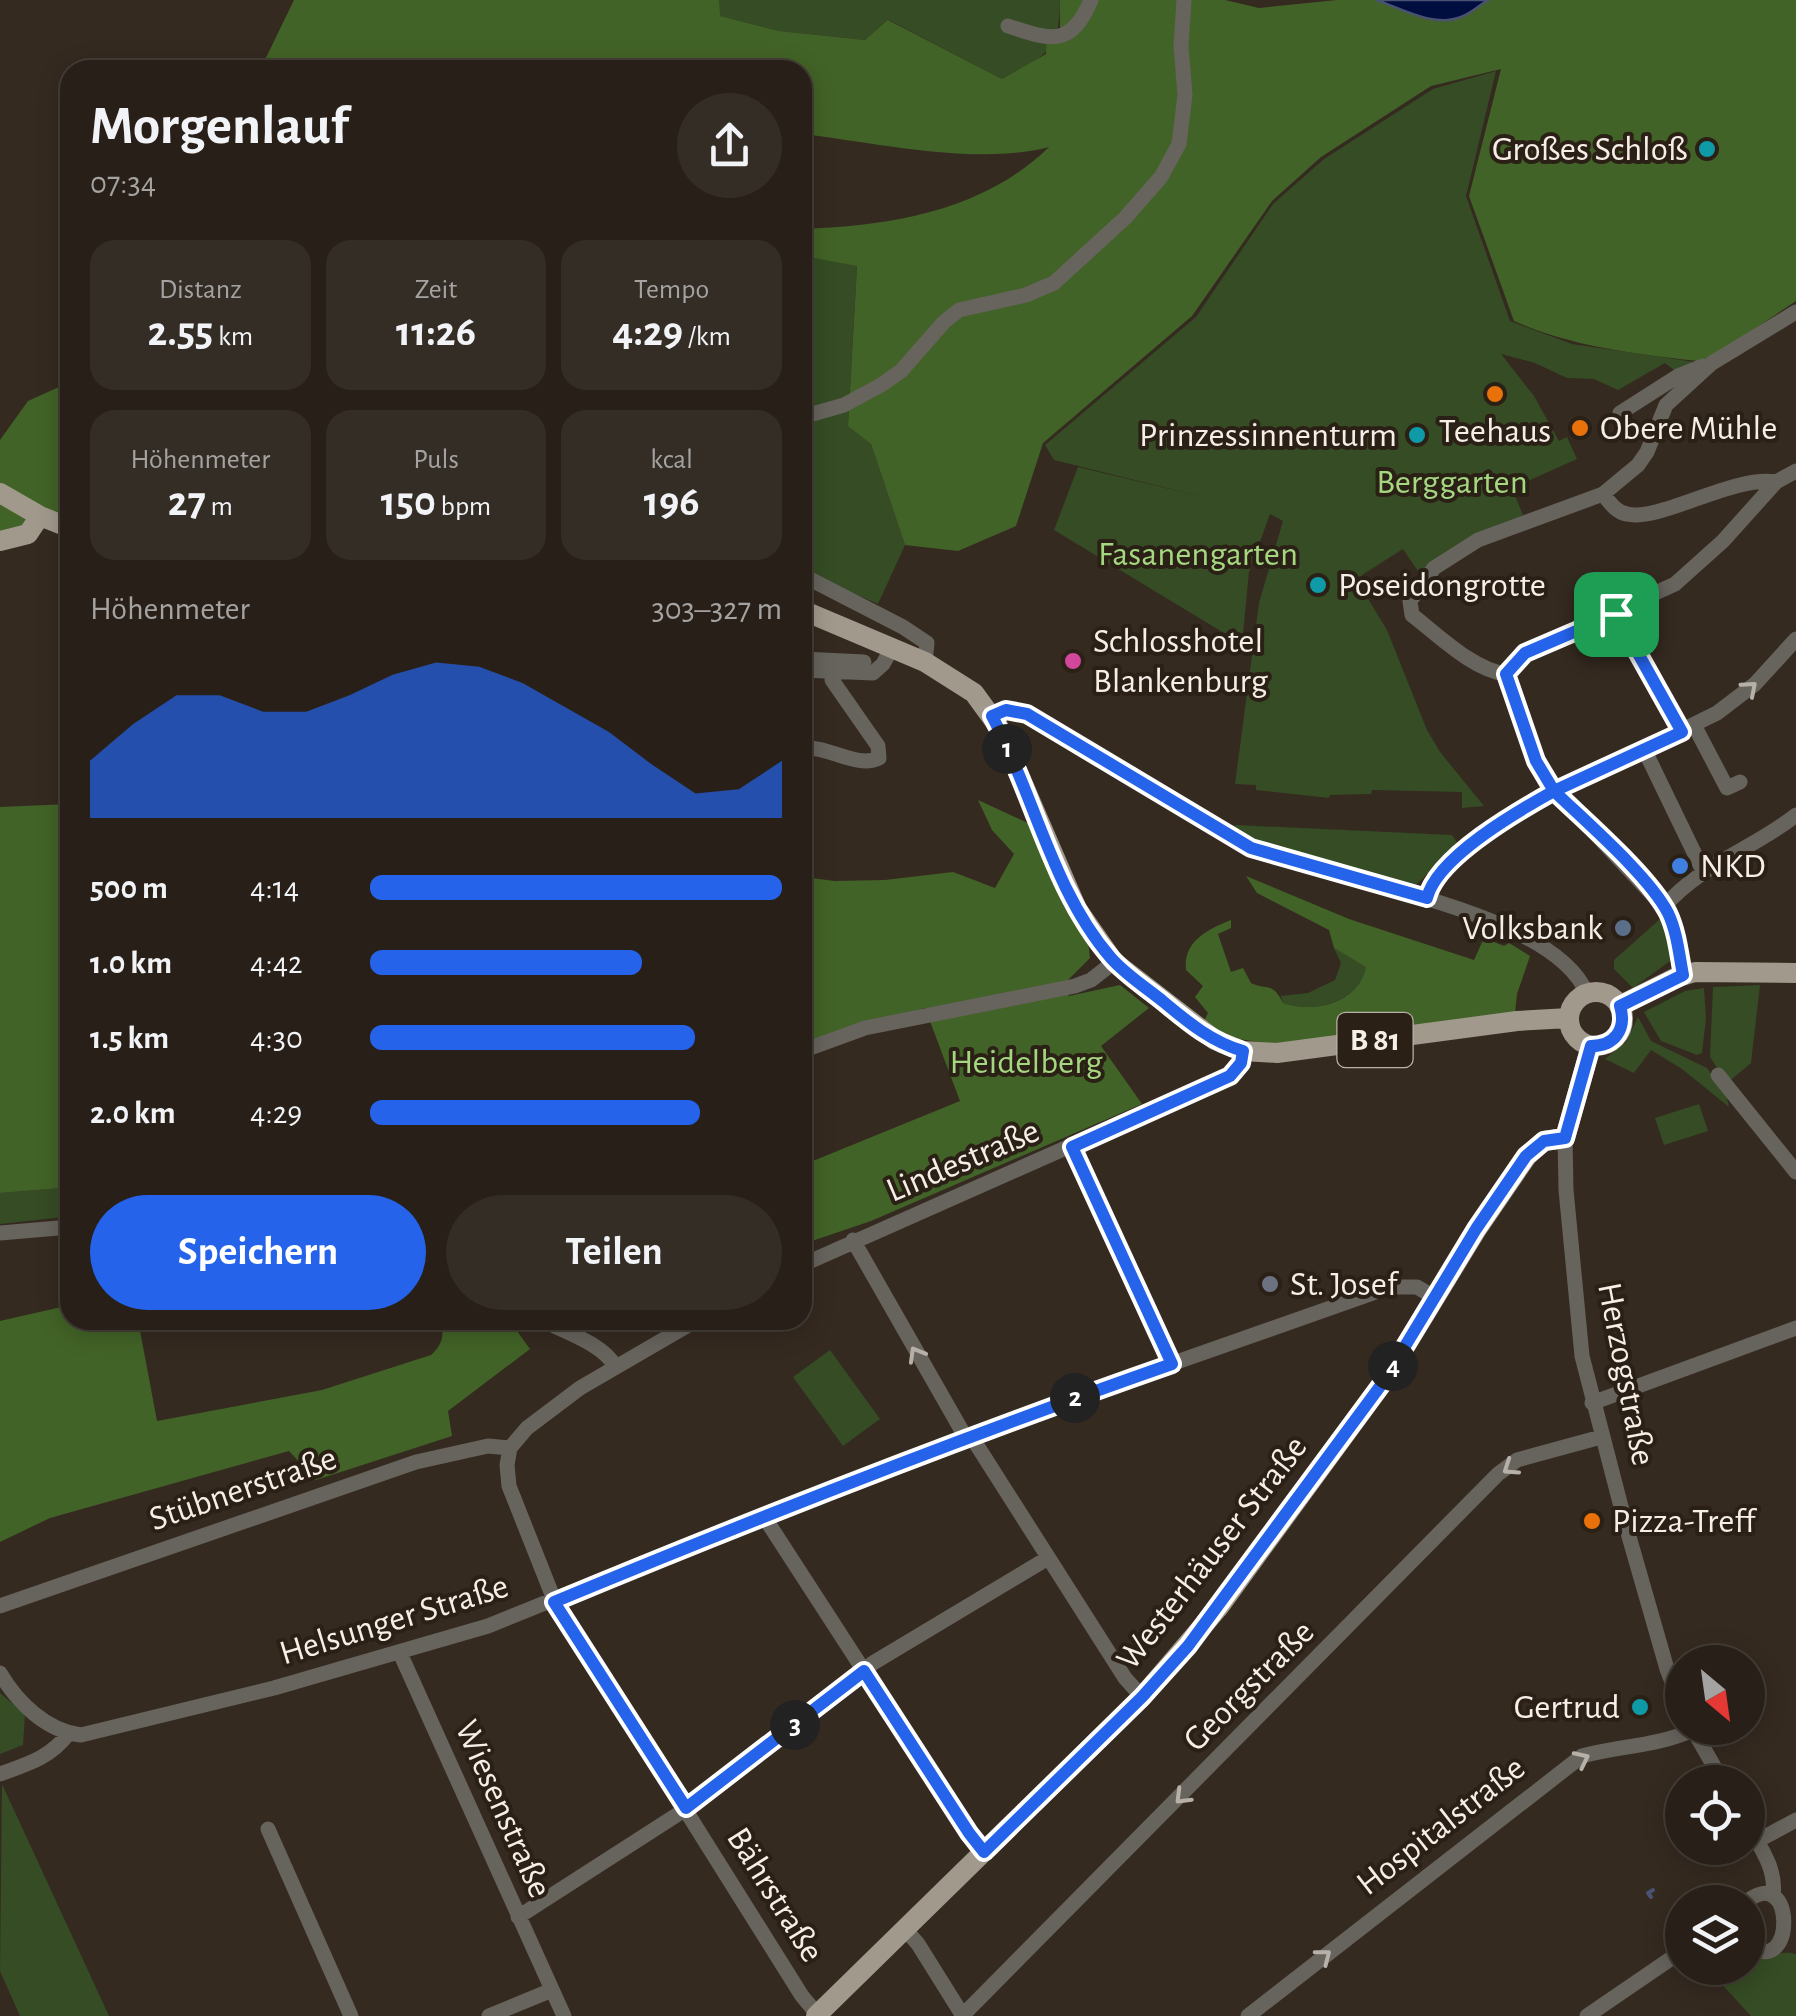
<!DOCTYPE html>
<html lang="de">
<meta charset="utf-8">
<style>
body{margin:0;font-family:"Alegreya Sans",sans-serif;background:#342d25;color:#f1f3f6;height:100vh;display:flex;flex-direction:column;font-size:38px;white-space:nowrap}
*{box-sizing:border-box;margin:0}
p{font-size:32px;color:#a5a3a2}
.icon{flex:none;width:55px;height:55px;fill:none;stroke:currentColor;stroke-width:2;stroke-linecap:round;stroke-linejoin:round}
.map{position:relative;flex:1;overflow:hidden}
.drawer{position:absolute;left:60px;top:60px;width:752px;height:1270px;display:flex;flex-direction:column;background:#282018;border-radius:30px;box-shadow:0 5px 25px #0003,0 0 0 2px #443e37}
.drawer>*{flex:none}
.needle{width:65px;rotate:151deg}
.fabs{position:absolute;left:1665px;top:1645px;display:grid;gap:20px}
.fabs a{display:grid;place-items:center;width:100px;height:100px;border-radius:50%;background:#282018;box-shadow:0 5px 25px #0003,0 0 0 2px #443e37;font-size:50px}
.pin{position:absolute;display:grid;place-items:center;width:85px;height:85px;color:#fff;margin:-42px;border-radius:20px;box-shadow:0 5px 15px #0006}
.km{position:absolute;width:50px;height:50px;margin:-25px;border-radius:50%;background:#222;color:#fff;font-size:28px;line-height:50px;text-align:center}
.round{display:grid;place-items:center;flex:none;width:105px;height:105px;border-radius:52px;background:#342d25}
.overview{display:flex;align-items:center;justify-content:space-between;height:170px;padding:0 30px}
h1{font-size:55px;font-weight:700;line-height:75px}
.stats{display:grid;grid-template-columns:repeat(3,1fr);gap:15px;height:170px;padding:10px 30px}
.stats div{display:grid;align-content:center;border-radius:25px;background:#342d25;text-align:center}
.stats b{font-size:42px;font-weight:700}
.stats small{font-size:28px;font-weight:400}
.stats p{font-size:28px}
.chart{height:280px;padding:20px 30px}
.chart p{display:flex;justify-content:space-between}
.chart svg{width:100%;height:180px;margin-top:10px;fill:#2563eb;opacity:.7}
.button{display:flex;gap:20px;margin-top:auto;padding:20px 30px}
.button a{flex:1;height:115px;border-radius:60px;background:#2563eb;color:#fff;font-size:40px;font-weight:700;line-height:115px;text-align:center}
.button a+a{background:#342d25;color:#f1f3f6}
ul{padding:0 30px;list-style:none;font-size:32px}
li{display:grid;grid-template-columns:160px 120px 1fr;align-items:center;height:75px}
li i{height:25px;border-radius:12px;background:#2563eb}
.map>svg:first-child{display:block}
.green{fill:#354c24}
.forest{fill:#426327}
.water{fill:#000e3f;stroke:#4a5272;stroke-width:2.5}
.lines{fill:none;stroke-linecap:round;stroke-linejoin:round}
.stream{stroke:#4a5272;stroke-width:4}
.minor{stroke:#67635d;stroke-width:15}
.major{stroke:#a1998c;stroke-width:20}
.oneway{stroke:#b6b0a9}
.route-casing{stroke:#fff;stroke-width:20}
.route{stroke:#2563eb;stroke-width:12}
.culture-dot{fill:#0f9aa8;stroke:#2b2016;stroke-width:4}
.food-dot{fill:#e8710a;stroke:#2b2016;stroke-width:4}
.hotel-dot{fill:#d1479c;stroke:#2b2016;stroke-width:4}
.shop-dot{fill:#3f7fe0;stroke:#2b2016;stroke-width:4}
.service-dot{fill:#5c6f8a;stroke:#2b2016;stroke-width:4}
.worship-dot{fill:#6b7280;stroke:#2b2016;stroke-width:4}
.labels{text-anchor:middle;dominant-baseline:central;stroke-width:8;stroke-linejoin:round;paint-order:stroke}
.shield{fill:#2b2016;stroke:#b9b1a9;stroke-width:2.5}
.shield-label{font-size:32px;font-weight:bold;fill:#f6efe8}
.poi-label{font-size:35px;fill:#f6efe8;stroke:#2b2016;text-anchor:start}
.park-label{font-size:35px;fill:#a4d780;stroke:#2b2016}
.street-label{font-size:35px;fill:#f6efe8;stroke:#2b2016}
</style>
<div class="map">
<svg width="1796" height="2016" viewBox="0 0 1796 2016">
<rect width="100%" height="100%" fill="#352a20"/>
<path class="green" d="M719 0H1060C1060 53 1045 55 1002 79L889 20 865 40 779 31 719 16Z
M1496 71 1466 196 1510 321 1572 344 1702 363 1678 373 1665 363 1618 390 1594 379 1567 378 1535 363 1501 354 1534 396 1559 441 1567 437 1577 459 1512 488 1523 515 1479 535 1420 574 1403 549 1362 575 1359 584 1387 630 1427 730 1440 752 1484 806 1462 808V792L1372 790 1371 794 1330 795 1329 798 1256 790V785L1235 784 1259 603 1283 521 1270 514 1249 572 1242 644 1054 530 1078 467 1207 498 1054 460 1045 445 1196 317 1273 204 1324 159 1433 89Z
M802 256 857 265 848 425 871 444 905 545 878 604 803 571Z
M1236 825 1452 835 1458 844 1415 886 1257 843 1231 827Z
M1664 919 1671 955 1670 961 1633 988 1614 969V960L1659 920Z
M1334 948 1367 967C1358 1003 1314 1014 1283 1003L1281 996 1308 993 1335 980 1341 963Z
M1760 985 1751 1063 1727 1083 1710 1057 1713 987Z
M1704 988 1706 1019 1702 1053 1697 1055 1661 1041 1644 1012 1685 991Z
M1638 1017 1651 1041 1707 1068 1726 1095 1729 1107 1682 1069 1651 1050 1634 1073 1605 1059 1626 1042Z
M1699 1104 1708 1131 1664 1145 1655 1118Z
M61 1188 64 1217 0 1224V1193Z
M830 1350 880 1419 843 1446 793 1377Z
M0 1693 25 1714 23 1745 0 1754Z
M2 1784 109 2016H20L0 1971Z
M1748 1952C1773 1961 1778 1949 1796 1954V2016H1751L1707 1968H1748Z"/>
<path class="forest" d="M294 0H719L720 16 779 31 865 40 888 20 1002 79 1046 54 1047 34 1060 30V0H1225L1259 8 1337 0H1376L1406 12 1445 19 1460 18 1488 0H1796V301L1705 362C1639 354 1575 348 1514 321L1469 196 1501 69 1431 86 1321 157 1272 201 1192 316 1043 443 1016 526 958 551 905 545 871 444 848 426 857 266 803 256V229C890 226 984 211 1049 147 978 166 877 143 803 134L802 70H260Z
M70 382V517L0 533V440L28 401Z
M978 800 1030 824 1088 939 1090 958 1066 982 1069 996 1120 985 1149 1008 1101 1046 1142 1104 871 1221 803 1244V1165L960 1101 925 1008 803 1043V877L835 881 885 880 953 872 995 888 1014 854 992 830Z
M70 804V1173L63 1174 61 1188 0 1193V807Z
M1246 876 1349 919 1474 960 1484 938 1504 946 1509 943 1530 956 1517 994 1515 1013 1272 1044 1232 1038 1203 1023 1208 1013 1195 997 1203 986 1186 970C1183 942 1206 930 1231 920V928L1218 934 1231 972 1243 968 1251 983C1267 991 1272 981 1283 1003 1314 1014 1359 1003 1366 967L1334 948 1329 930 1257 893Z
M70 1305V1320H138L157 1421 322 1390 431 1355C443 1344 444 1336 441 1320H514L517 1331 530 1349 448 1411 452 1436 316 1480 289 1451 50 1518 0 1542V1321Z"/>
<path class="water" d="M1376 0H1488C1480 5 1470 14 1461 17 1433 28 1401 8 1376 0Z"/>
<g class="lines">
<path class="stream" d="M1651 1897 1648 1893 1653 1890"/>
<path class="minor" d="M1008 26C1050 40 1071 48 1091 0
M1620 413 1678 376 1703 366
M802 417 844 405 881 385 901 371 944 322 959 310 1026 295 1054 283 1125 218 1161 177 1179 144 1185 95 1181 46 1184 0
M1603 494C1610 503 1616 512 1627 514 1660 522 1733 475 1776 482
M802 575 903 627 927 643 925 662
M1616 614 1682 732
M802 659 864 662
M802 670 873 673 883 664 893 646
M1506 674C1473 670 1438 635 1412 615L1410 601 1434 568 1478 540 1603 494 1638 465 1647 452 1666 405 1712 363 1796 312
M1506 674 1525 653 1675 584 1723 541 1776 482 1796 471
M1506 674 1545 780 1664 907 1672 922 1683 975
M992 716 1006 709 1027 714C1077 745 1128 775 1178 805 1202 819 1225 837 1251 848 1330 880 1554 910 1587 994
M1694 725 1727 788 1740 782
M802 748C827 745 857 769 879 758L878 746 832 680 833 672
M1644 749 1704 873
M1427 898 1430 887 1453 860 1526 807 1717 713 1755 684 1796 639
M1664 907C1699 865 1755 848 1796 815
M802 1051 865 1028 1075 986 1091 980 1114 962
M1718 1075 1796 1172
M1565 1138 1566 1190 1582 1356 1626 1526 1667 1669 1682 1708
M1072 1147 1172 1365
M0 1233 70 1227
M853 1240 966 1438
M802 1265 1230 1075 1241 1063 1243 1051
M542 1320C564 1332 602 1343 615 1366
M697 1320 580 1388 527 1428 510 1448 507 1465 509 1486 555 1602 802 1996 818 2015
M1592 1403 1796 1328
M971 1436 1125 1678 1142 1697
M763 1515 969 1833 984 1852
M0 1606 416 1462 488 1446 510 1448
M400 1653 564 2016
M0 1673C17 1702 46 1731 81 1735L274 1688 488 1626 763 1515 1043 1409 1390 1287H1417L1434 1297
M1692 1728 1723 1782
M0 1774C27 1764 50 1758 68 1734
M1748 1825C1760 1847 1777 1869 1773 1896
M268 1829 351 2016
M1757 1841 1796 1820
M1746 1902C1796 1861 1796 1981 1748 1945
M518 1917 686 1809 873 1663 1048 1558
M905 1929 918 1944 963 2016
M963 2015 1498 1474 1517 1460 1601 1437
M489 2016 552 1990
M1248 2016 1582 1756C1619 1746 1658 1746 1693 1730
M1587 2016 1682 1951"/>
<path class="major" d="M0 493 40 516 70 528
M0 541 28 534 40 516
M802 610 925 662 974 693 998 726 1077 909 1114 962 1215 1040 1243 1051 1277 1053 1517 1021 1569 1018
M1569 1019a27 27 0 1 1 54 0a27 27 0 1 1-54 0Z
M1619 1006 1675 978 1695 972 1796 973
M816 2016 1142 1697 1219 1607 1384 1381 1477 1229 1527 1156 1544 1141 1565 1138 1591 1046"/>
</g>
<defs><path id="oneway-chevron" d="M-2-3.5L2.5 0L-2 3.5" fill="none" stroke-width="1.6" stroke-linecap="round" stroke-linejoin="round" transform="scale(2.5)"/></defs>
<g class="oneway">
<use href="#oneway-chevron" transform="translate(1750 688) rotate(-41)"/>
<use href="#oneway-chevron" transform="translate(916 1354) rotate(-120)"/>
<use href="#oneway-chevron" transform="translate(1510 1468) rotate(146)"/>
<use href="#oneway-chevron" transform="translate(1582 1759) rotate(-26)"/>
<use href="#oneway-chevron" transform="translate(1182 1797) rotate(135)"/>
<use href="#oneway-chevron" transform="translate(1324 1956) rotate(-38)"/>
</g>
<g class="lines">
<defs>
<path id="route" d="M1616 614 1525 653 1506 674 1536 761 1554 791C1518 811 1437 857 1427 898L1251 848 1027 714 1006 710 992 716C1034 794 1052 890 1111 958 1127 976 1147 988 1165 1003 1189 1023 1212 1042 1243 1051L1241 1063 1230 1076 1072 1147 1172 1364C963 1437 759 1517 554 1602L686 1808 864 1671 969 1833 984 1852 1142 1697 1188 1646 1384 1381 1476 1229 1526 1156 1544 1141 1565 1138 1591 1046C1615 1046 1627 1029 1620 1006L1683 975C1679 954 1677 932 1668 913 1649 876 1586 822 1554 791L1682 732 1616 614"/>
</defs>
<use href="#route" class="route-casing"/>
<use href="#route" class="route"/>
</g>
<g class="culture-dot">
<circle cx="1707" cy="149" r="10"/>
<circle cx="1417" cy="435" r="10"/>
<circle cx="1318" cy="585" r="10"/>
<circle cx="1640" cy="1707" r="10"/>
</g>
<g class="food-dot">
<circle cx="1495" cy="394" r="10"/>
<circle cx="1580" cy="428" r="10"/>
<circle cx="1592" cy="1521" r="10"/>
</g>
<circle class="hotel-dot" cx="1073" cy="661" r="10"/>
<circle class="shop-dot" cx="1680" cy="866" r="10"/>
<circle class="service-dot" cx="1623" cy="928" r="10"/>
<circle class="worship-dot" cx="1270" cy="1284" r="10"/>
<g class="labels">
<rect class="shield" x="1337.5" y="1013" width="75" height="54" rx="8"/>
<g class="shield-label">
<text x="1375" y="1040">B 81</text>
</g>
<g class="poi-label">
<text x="1687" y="149" text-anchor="end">Großes Schloß</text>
<text x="1600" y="428">Obere Mühle</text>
<text x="1495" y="431" text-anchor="middle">Teehaus</text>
<text x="1397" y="435" text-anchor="end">Prinzessinnenturm</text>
<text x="1338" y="585">Poseidongrotte</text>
<text x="1093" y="641">Schlosshotel<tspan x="1093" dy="40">Blankenburg</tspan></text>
<text x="1700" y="866">NKD</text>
<text x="1603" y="928" text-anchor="end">Volksbank</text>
<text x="1290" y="1284">St. Josef</text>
<text x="1612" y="1521">Pizza-Treff</text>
<text x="1620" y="1707" text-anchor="end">Gertrud</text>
</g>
<g class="park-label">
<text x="1452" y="482">Berggarten</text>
<text x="1198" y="554">Fasanengarten</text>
<text x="1026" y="1062">Heidelberg</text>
</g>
<g class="street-label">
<text transform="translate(963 1161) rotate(-23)">Lindestraße</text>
<text transform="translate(1626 1374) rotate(79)">Herzogstraße</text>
<text transform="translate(243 1489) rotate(-19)">Stübnerstraße</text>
<text transform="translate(1212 1553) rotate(-52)">Westerhäuser Straße</text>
<text transform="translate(394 1620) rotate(-17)">Helsunger Straße</text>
<text transform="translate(1249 1686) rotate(-45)">Georgstraße</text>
<text transform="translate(503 1809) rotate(66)">Wiesenstraße</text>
<text transform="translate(1441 1826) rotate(-38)">Hospitalstraße</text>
<text transform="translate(775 1895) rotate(58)">Bährstraße</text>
</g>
</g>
</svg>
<div class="fabs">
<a><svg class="needle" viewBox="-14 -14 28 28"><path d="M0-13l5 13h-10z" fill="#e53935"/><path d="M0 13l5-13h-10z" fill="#a5a3a2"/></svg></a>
<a><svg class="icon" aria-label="locate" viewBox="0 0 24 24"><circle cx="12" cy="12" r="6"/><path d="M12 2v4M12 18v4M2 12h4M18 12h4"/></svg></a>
<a><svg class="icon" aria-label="layers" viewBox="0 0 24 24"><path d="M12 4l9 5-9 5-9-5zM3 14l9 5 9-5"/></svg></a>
</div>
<div class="pin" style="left:1616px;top:614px;background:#1e9e55"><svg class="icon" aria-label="arrive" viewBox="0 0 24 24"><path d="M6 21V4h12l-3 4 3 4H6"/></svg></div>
<b class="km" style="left:1007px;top:749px">1</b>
<b class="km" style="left:1075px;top:1398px">2</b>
<b class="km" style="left:795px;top:1725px">3</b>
<b class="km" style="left:1393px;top:1366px">4</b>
<section class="drawer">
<div class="overview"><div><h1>Morgenlauf</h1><p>07:34</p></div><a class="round"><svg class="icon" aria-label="share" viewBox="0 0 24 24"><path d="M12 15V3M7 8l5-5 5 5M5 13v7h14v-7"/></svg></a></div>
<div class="stats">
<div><p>Distanz</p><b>2.55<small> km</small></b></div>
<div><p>Zeit</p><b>11:26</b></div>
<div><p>Tempo</p><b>4:29<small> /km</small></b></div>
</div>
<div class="stats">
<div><p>Höhenmeter</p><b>27<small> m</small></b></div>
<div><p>Puls</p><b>150<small> bpm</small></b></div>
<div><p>kcal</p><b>196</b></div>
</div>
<div class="chart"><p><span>Höhenmeter</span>303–327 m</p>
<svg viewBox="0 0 160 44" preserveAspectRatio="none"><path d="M0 44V30L10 21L20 14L30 14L40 18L50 18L60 14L70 9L80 6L90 7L100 11L110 17L120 23L130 31L140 38L150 37L160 30V44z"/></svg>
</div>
<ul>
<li><b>500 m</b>4:14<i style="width:100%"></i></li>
<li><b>1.0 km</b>4:42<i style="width:66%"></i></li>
<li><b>1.5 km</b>4:30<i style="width:79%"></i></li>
<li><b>2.0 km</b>4:29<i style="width:80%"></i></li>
</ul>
<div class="button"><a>Speichern</a><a>Teilen</a></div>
</section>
</div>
